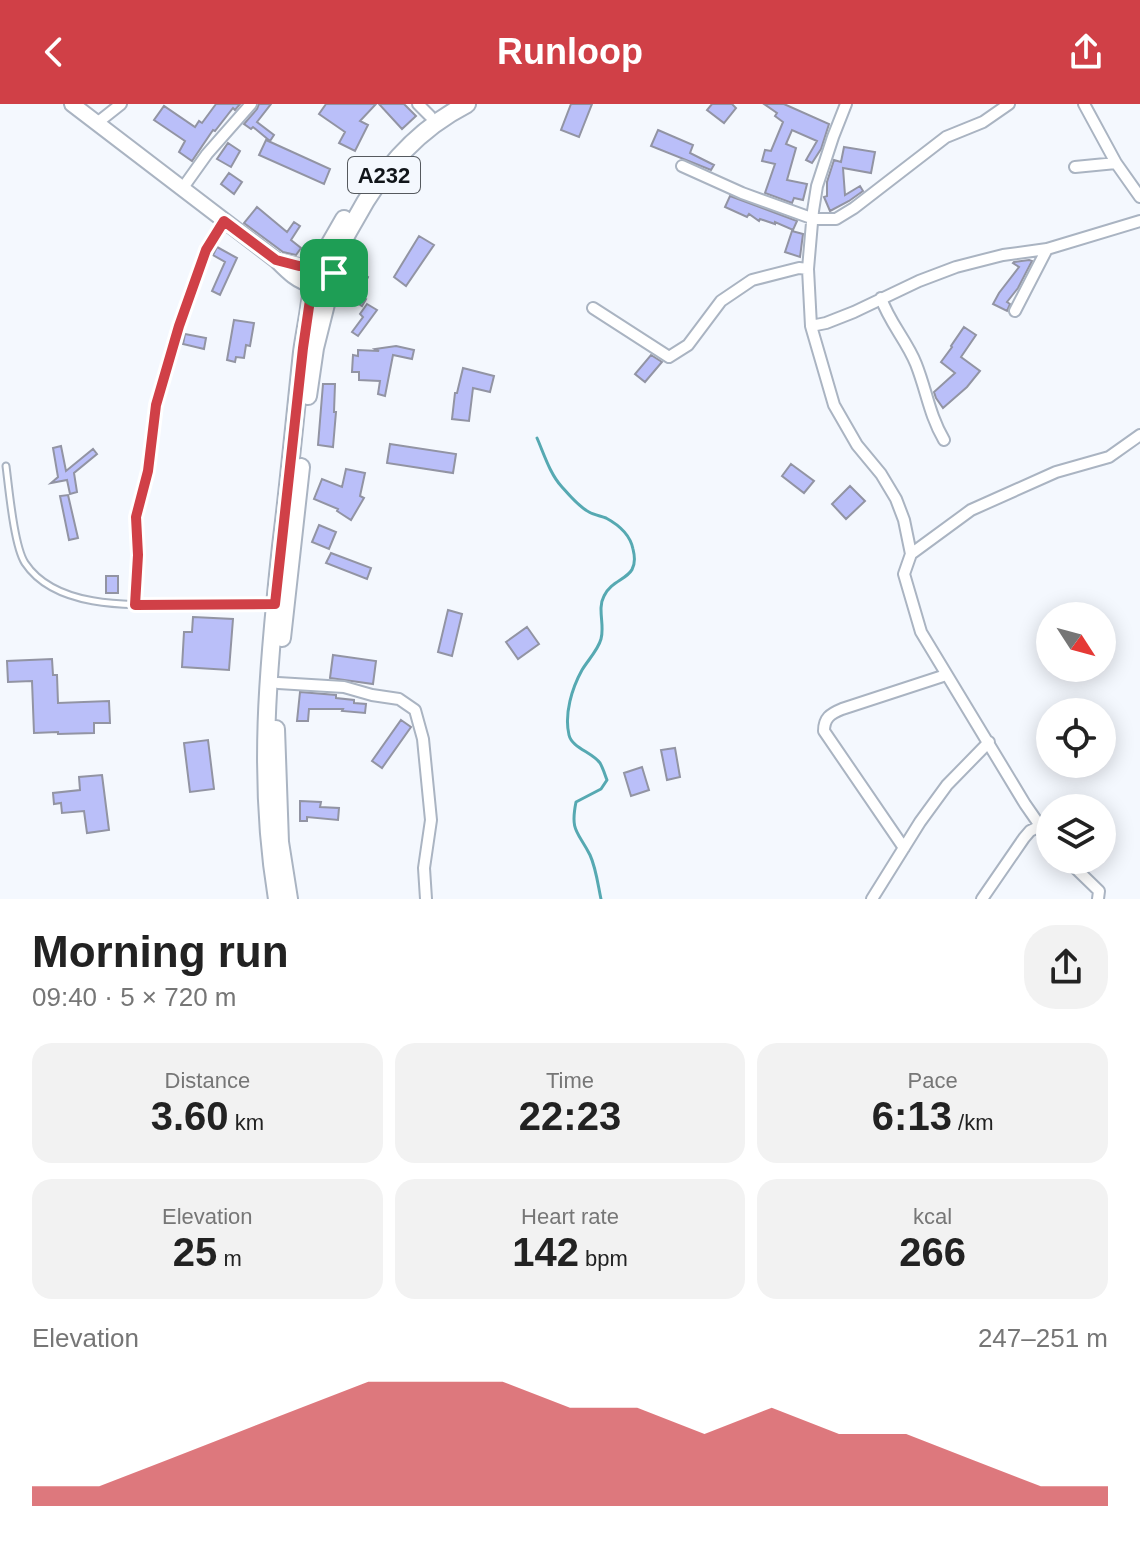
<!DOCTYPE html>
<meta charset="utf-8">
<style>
body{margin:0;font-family:Arial,sans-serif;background:#f2f2f2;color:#222;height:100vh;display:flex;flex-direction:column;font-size:30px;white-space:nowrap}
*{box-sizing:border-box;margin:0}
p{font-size:26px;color:#767676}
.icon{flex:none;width:44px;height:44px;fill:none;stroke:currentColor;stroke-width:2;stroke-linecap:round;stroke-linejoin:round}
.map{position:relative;height:795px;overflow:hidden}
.sheet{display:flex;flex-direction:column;background:#fff;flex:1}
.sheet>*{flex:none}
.needle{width:52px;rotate:126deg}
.buttons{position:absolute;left:1036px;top:498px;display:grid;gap:16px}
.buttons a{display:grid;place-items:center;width:80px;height:80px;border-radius:50%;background:#fff;box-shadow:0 4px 20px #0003;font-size:40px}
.pin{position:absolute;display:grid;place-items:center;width:68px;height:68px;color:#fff;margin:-34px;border-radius:16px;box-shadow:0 4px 12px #0006}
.round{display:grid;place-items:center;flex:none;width:84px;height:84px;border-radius:32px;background:#f2f2f2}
.headline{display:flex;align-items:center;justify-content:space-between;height:136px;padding:0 32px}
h1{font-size:44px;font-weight:800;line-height:60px}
.figures{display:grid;grid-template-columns:repeat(3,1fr);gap:12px;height:136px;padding:8px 32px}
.figures div{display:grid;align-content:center;border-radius:20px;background:#f2f2f2;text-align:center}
.figures b{font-size:40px;font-weight:800}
.figures small{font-size:22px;font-weight:400}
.figures p{font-size:22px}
.chart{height:224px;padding:16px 32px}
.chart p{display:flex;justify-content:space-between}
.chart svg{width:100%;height:144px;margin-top:8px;fill:#d04047;opacity:.7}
header{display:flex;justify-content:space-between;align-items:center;height:104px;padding:0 32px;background:#d04047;color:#fff;font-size:36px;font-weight:800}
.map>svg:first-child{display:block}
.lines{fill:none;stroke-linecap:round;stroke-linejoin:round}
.stream{stroke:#56a9b2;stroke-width:3}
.building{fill:#babff9;stroke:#9294a3;stroke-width:2}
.service-casing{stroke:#aab4c2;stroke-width:9}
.minor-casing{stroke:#aab4c2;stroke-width:14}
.secondary-casing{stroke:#aab4c2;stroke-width:18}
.primary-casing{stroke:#aab4c2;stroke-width:20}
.service{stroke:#fff;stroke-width:5}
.minor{stroke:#fff;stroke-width:10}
.secondary{stroke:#fff;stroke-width:14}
.primary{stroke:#fff;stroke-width:16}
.route-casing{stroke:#fff;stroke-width:16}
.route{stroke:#d04047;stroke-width:10}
.labels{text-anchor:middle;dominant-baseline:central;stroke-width:6;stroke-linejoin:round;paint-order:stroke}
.shield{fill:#f4f8fe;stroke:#55595e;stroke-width:2}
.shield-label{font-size:22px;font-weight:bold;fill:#11151a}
</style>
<header><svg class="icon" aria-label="back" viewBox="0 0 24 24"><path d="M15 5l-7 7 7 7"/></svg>Runloop<svg class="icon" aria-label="share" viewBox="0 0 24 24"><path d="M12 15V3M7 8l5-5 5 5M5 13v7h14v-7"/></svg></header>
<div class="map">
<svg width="1140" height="795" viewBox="0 0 1140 795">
<rect width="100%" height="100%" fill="#f4f8fe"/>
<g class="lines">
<path class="stream" d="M537 334C544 350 550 370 562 383 569 391 579 403 589 408 594 411 601 412 606 414 619 421 630 430 633 445 641 477 614 471 604 492 597 505 605 521 601 535 598 546 588 556 582 566 572 584 564 610 569 631 572 644 592 648 600 659 603 664 605 671 607 676L601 685 576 698C570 728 578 727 590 751 596 764 598 781 601 795"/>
</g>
<path class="building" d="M216 0H240L235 6 233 4 215 27 213 26 192 57 179 48 185 37 154 16 164 2 195 23 199 17 202 19Z
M259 0H271L257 18 274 31 270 37 253 23 251 25 244 20 257 5Z
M326 0H376L360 17 368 21 355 47 339 39 345 28 319 10Z
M379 0H404L416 12 402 25Z
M571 0H592L579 33 561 26Z
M712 0H732L736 4 724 19 707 6Z
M764 0H784L829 20 821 45 812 59 806 56 817 37 792 26 786 40 796 44 787 76 807 80 803 96 794 94 792 99 765 89 775 60 762 57 765 46 771 47 783 18 775 12 777 9Z
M658 26 693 41 690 49 714 61 711 66 651 42Z
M266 36 330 65 324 80 259 51Z
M228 39 240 47 231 63 217 55Z
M844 43 875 48 871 69 843 64 845 91 860 82 863 87 849 97 830 107 824 93 827 92V78L834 56 841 58Z
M229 69 242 78 234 90 221 80Z
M730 92 797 117 793 126 775 118V120L760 115 759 117 749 110 747 113 725 103Z
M257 103 287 128 294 118 300 122 291 136 301 144 296 151 283 148 244 119Z
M792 127 803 130 800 153 785 148Z
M419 132 434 141 406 182 394 173Z
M217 143 237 154 220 191 212 187 225 158 213 151Z
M1029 156 1032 157 1018 184 1007 198 1010 200 1007 207 993 200 999 189 1019 163 1013 159 1014 158Z
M364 170 368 173 359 191 366 195 362 202 349 194Z
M367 200 377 206 358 232 352 228 363 213 360 210Z
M234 216 254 219 250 242 246 241 244 254 236 253 235 258 227 256Z
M964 223 976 231 961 253 980 267 967 283 943 304 936 294 934 288 955 269 941 258 952 243 951 242Z
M185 230 206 234 204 245 183 240Z
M396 242 414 246 412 255 393 251 385 292 378 290 380 277 359 276V268H352L353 251 358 252V246L379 247 375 245Z
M651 251 662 258 645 278 635 270Z
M463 264 494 272 490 288 473 284 469 317 452 315 455 289H457Z
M323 280H335L334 308H336L333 343 318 341Z
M390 340 456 350 453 369 387 359Z
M61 342 66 367 93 345 97 350 74 369 77 388 70 390 67 376 51 379 58 373 53 344Z
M791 360 814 377 804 389 782 372Z
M346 365 365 369 360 392 364 394 351 416 337 407 338 405 314 395 322 375 342 383Z
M850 382 865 397 846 415 832 400Z
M68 391 78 434 69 436 60 392Z
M319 421 336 428 329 445 312 438Z
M331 449 371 464 367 475 326 459Z
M106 472H118V489H106Z
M448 506 462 510 452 552 438 548Z
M193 513 233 515 229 566 182 563 184 528H192Z
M527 523 539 540 518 555 506 538Z
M333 551 376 557 373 580 330 574Z
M52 555 53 571H57L58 599 109 597 110 619H94V629L58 630V628L34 629 32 577 8 578 7 557Z
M300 588 336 591V594L354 596V599L366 600 365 609 342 607 343 605H309L308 617H297Z
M401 616 411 623 382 664 372 657Z
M208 636 214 685 190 688 184 639Z
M675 644 680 673 667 676 661 646Z
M642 663 649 686 631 692 624 669Z
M102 671 109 726 87 729 84 707 62 709 61 699 54 700 53 689 80 686 79 673Z
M300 697 321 698 320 703 339 704 338 716 307 713V717H300Z"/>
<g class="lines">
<defs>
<path id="service" d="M6 362C9 385 14 442 25 459 57 507 137 501 187 500 216 500 245 500 274 500
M135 501 138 451 136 413 148 367 156 301 179 222 206 146 224 117"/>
<path id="minor" d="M418 0 430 12
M846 0 833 33 817 82 813 107 808 165 811 222 834 301 857 341 881 370 896 395 904 416 911 450
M1084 0 1116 59 1140 93
M97 19 121 0
M682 62 742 89 814 115H836L854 104 946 33 983 18 1009 0
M1075 63 1116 59
M182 85 207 50 251 0
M881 194C889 218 907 237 916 260 927 288 929 310 944 336
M593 204 669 253 688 241 721 197 752 176 799 164 808 165
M1015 207 1047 145
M811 222 826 219 854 208 919 177 956 163 1003 151 1047 145 1140 117
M278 579 344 583 372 591 399 595 415 606 423 635 431 716 424 764 426 795
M1050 736 1025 700 921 528 904 470 911 450 971 406 1056 368 1109 353 1140 331
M904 744 824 627C824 614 830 610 842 605L946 571
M1067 756 1099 787 1098 795
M872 795 920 718 947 681 989 638
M982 795 1024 734 1030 727 1040 722"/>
<path id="secondary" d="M72 0 276 156C286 166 297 178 311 180
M281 158 299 162H316"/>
<path id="primary" d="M317 162 344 115
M334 169C337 159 340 148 343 138 346 131 351 123 355 116 381 67 418 25 467 0
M308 292 315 244 330 184
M282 534 301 363
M276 625 280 738 289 795
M277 795C257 675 268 562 281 442 289 378 295 313 302 248 305 226 310 204 312 182"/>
</defs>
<use href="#service" class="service-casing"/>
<use href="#minor" class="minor-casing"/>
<use href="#secondary" class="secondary-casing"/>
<use href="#primary" class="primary-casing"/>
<use href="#service" class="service"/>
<use href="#minor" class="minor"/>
<use href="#secondary" class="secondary"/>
<use href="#primary" class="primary"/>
</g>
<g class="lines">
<defs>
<path id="route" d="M224 117 276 156 299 162H328L335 172 332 181C326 188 319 187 312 182L303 244 275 500 135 501 138 451 136 413 148 367 156 301 179 222 206 146Z"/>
</defs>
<use href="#route" class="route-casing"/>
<use href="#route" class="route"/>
</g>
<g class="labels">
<rect class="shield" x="348" y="53" width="72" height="36" rx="6"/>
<g class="shield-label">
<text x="384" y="71">A232</text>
</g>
</g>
</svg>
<div class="buttons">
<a><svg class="needle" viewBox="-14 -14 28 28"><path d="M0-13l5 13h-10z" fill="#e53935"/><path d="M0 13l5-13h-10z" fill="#767676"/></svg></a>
<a><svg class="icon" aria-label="locate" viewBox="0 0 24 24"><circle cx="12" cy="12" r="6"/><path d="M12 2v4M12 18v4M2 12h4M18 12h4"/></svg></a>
<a><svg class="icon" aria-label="layers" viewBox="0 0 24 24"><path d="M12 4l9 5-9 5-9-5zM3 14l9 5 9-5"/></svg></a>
</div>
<div class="pin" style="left:334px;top:169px;background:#1e9e55"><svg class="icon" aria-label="arrive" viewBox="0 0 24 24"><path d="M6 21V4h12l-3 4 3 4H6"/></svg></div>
</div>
<section class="sheet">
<div class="headline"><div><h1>Morning run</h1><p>09:40 · 5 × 720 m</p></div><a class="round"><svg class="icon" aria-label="share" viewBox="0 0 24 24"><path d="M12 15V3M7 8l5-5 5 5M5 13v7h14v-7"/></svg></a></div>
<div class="figures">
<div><p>Distance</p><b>3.60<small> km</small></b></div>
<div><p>Time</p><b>22:23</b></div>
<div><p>Pace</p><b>6:13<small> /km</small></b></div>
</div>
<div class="figures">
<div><p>Elevation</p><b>25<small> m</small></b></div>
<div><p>Heart rate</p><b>142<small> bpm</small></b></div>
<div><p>kcal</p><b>266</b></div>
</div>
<div class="chart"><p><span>Elevation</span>247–251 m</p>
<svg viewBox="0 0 160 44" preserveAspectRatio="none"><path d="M0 44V38L10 38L20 30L30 22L40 14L50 6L60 6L70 6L80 14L90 14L100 22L110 14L120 22L130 22L140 30L150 38L160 38V44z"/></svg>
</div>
</section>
